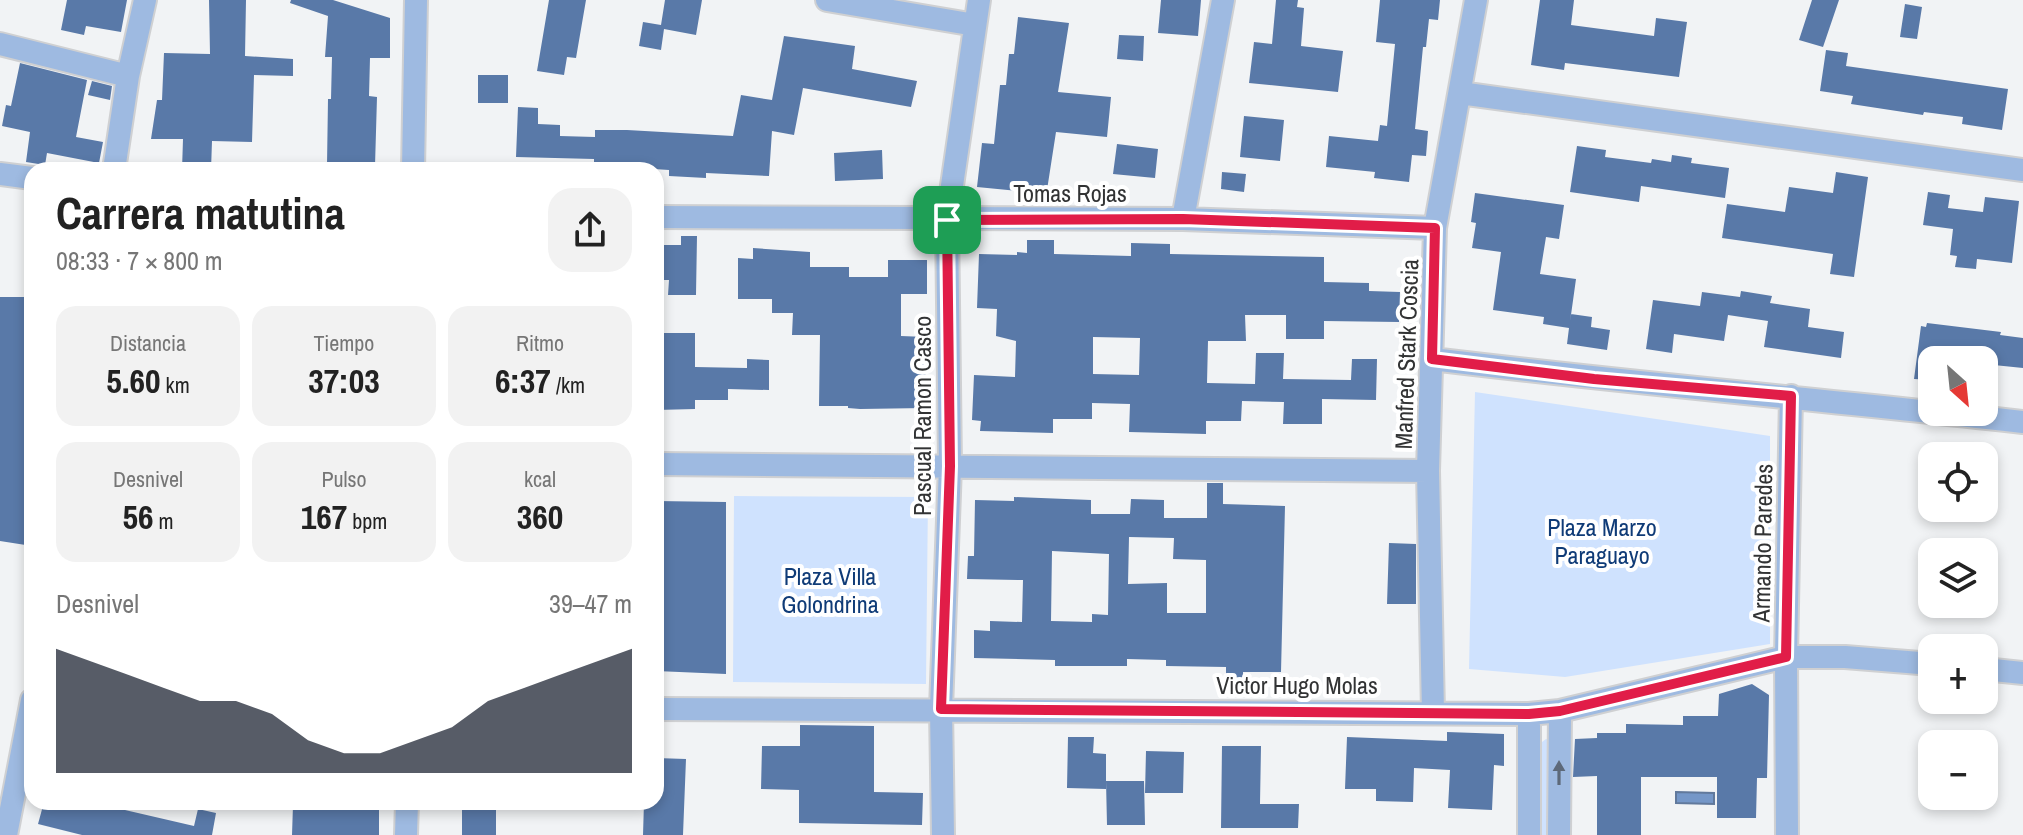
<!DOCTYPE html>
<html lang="es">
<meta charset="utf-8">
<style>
body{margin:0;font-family:"Archivo Narrow",sans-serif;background:#f2f2f2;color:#222;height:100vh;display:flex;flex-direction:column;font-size:30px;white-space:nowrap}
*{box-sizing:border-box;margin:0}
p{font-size:26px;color:#767676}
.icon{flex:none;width:44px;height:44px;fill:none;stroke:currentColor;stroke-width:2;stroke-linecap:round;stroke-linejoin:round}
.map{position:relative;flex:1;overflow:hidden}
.sheet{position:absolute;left:24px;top:162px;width:640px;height:648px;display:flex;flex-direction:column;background:#fff;border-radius:24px;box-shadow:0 4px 12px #0003}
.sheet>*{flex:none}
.needle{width:52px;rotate:153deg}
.fabs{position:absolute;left:1918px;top:346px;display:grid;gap:16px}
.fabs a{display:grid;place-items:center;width:80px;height:80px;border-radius:16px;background:#fff;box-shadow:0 4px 12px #0003;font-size:40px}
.pin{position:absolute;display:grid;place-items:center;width:68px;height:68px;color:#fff;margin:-34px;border-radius:16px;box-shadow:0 4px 12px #0006}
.round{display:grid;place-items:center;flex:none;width:84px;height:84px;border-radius:24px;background:#f2f2f2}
.overview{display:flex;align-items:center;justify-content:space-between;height:136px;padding:0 32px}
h1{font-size:44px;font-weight:700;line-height:60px}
.figures{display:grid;grid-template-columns:repeat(3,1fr);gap:12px;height:136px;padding:8px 32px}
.figures div{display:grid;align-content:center;border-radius:20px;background:#f2f2f2;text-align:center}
.figures b{font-size:34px;font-weight:700}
.figures small{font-size:22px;font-weight:400}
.figures p{font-size:22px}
.chart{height:224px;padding:16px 32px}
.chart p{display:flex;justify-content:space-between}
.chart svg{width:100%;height:144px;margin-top:8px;fill:#111827;opacity:.7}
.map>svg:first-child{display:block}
.green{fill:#cfe2fe}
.water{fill:#7597c8;stroke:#61799c;stroke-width:2}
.building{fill:#5979a8;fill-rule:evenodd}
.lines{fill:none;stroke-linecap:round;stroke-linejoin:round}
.minor-casing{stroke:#cfd0d2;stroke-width:26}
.minor{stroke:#9ebae1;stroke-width:22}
.oneway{fill:#5d6979}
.route-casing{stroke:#fff;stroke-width:16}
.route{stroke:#e11d48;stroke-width:10}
.labels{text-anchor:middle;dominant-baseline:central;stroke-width:8;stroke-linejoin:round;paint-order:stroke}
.street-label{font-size:24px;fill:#323334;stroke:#fff}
.park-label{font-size:24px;fill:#0f3b77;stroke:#fff}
</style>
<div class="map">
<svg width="2023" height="835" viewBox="0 0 2023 835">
<rect width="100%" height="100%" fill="#f1f3f5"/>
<path class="green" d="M1475 392 1770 436V644L1565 677 1469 669Z
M734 496 928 497 926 684 733 682Z
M1546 739 1549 740V835H1541L1542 742Z"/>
<path class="water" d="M1676 792 1714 793V804L1676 803Z"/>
<path class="building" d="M67 0H127L121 32 86 26 84 35 61 30Z
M209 0H246L245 56 293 59V76L254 75 252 142 212 141 211 170H182L183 139H151L157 100H162L164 53 210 54Z
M291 0H333L390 18V58H370L369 96 377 97 375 166H363V170H338V165H327L328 99H331L332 57H325L328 16 290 3Z
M549 0H586L576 58 567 57 564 75 537 71Z
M665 0H702L696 35 664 29 661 50 639 46 643 22 661 25Z
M1161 0H1201L1198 36 1158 33Z
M1276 0H1298L1297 7 1304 8 1301 46 1343 51 1338 92 1249 83 1254 42 1272 44Z
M1380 0H1440L1438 20 1429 19 1426 47H1423L1415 129 1428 131 1426 156 1412 155 1409 182 1374 178 1375 172 1326 167 1329 136 1378 141 1380 125 1387 126 1395 44 1376 42Z
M1540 0H1574L1571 25 1654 36 1656 18 1687 22 1679 77 1565 63 1564 70 1531 65Z
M1812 0H1839L1823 47 1799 40Z
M1905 4 1922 7 1917 39 1900 37Z
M1018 17 1069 23 1058 92 1111 97 1107 137 1056 132 1047 190 1029 189V192L977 187 982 143 994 144 1000 85H1006L1009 54H1014Z
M1119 35 1144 36 1143 61 1117 59Z
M784 36 855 46 852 69 917 81 911 107 803 88 794 135 772 131 769 176 706 173V178L669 176V170L594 165V159L516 157 518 107 538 108V124L560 125V136L595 137V130H627L733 136 741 95 772 100Z
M1826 50 1848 53 1846 66 2008 89 2002 130 1962 124 1963 117 1924 112 1923 115 1851 104 1853 96 1820 91Z
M20 63 87 80 76 137 103 142 99 163 47 153 45 165 26 162 30 132 2 126 6 105 11 106Z
M478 75H508V103H478Z
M92 81 112 86 110 100 88 95Z
M1244 116 1284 120 1280 161 1240 157Z
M1117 144 1158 149 1155 178 1113 174Z
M1577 146 1606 150 1605 157 1651 163 1652 159 1671 162 1672 155 1692 158 1691 163 1729 168 1725 198 1641 186 1639 202 1570 192Z
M882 150 883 179 835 181 834 153Z
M1222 172 1246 174 1244 192 1221 189Z
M1836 172 1868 177 1854 277 1830 274 1833 254 1722 238 1727 204 1785 212 1789 187 1833 193Z
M1928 192 1950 195 1948 208 1983 212 1985 197 2019 201 2012 263 1977 259 1976 269 1955 267 1957 256 1950 255 1953 229 1923 225Z
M1475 193 1564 205 1559 239 1546 237 1540 274 1576 279 1570 322 1571 314 1592 317 1591 327 1610 330 1607 350 1567 344 1569 328 1543 324 1544 317 1493 310 1501 252 1472 248 1476 223 1471 222Z
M681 236H697L696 295H668L669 280H659V245H681Z
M1027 240H1054V254L1131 256V243L1170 244V254L1324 257V282L1369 283V291L1400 292 1399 322 1324 321V339H1286V315H1245L1246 341H1208L1207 383 1255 384 1256 353H1284L1283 379 1351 380 1352 359H1377L1376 400 1322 399V424H1283L1284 402 1242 401 1241 421H1206V434L1129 432 1130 404 1092 403V419H1053V433L980 431 981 421 972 420 974 375 1015 377 1016 341 996 336 997 309 977 308 979 254 1017 255V252L1027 253ZM1093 337 1140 338 1139 375 1093 374Z
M753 248 810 252V267H849V277H888V260H927V294H901V336L926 337 925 408 860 409 848 408V406H819L820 335H792L793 313H772V299H738V258L753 259Z
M1741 291 1772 296 1770 303 1810 309 1808 327 1844 332 1841 358 1764 347 1768 321 1728 315 1724 341 1674 334 1672 353 1646 349 1653 300 1700 306 1702 292 1740 297Z
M0 297H32V369H30L28 409H32V546L0 541Z
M1927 323 2001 332 2000 335 2023 338V368L1984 364V360H1932V380L1914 379 1921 326 1926 327Z
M657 333H695V367L747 368V359L769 360V390L728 389V400H695V409L656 410Z
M1207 483H1223V504L1285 506 1281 672H1243V682H1226V667L1166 666V660L1127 659V666H1055V660L974 658V630L990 631V621L1022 622 1023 580 967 579 968 556H974L975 500 1014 501V497L1091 500V514H1130L1131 499 1164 500V518H1207ZM1129 537 1174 538 1173 559 1206 560V613H1167V583L1128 584ZM1052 551 1109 554 1108 615 1092 614V622L1051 621Z
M656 501 726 502V674L656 671Z
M1389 543 1416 544V604H1387Z
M1752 684 1769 695 1767 778H1757L1756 818H1717V777H1641V835H1597V776L1573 777 1575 739 1597 738V733H1626V724L1683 725V716H1718L1719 694Z
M800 725 874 726V792L923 793 922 825 799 823V790L761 789 762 746H800Z
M1447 732 1504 734V766L1494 765 1492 810 1448 808 1450 770 1414 768 1413 802 1376 801V789H1345L1347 737 1447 741Z
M1068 737H1094L1093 753 1106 754V789L1067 788Z
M1222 746H1261L1260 804H1299L1298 828H1221Z
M1146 751 1184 752 1183 793H1145Z
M656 758 686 759 683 835H643L644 802H656Z
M1106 781H1144L1145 825H1107Z
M44 802H74L125 810 194 826 198 809 216 813 212 835H82L38 824Z
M462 802H496V835H462Z
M347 803H379V835H292L293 805 347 808Z"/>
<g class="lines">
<defs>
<path id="minor" d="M827 0 975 25
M0 44 128 76
M1460 93 2023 170
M114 170 128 76 145 0
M413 170 416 0
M0 174 32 178
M656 217 1183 219 1435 228
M1183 219 1223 0
M1432 359C1629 383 1826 400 2023 422
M656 464 1428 471
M1984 669 2023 673
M656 709 1529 714 1560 711 1786 657H1845L1932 664
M1433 712 1428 471 1435 228 1476 0
M1529 714V835
M6 835 32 700
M406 835 407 802
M943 835 941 709 950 466 947 220 979 0
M1559 835 1560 711
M1787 835 1786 657 1791 396"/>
</defs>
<use href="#minor" class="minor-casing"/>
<use href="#minor" class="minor"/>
</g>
<defs><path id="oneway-solid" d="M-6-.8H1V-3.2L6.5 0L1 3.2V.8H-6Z" transform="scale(2)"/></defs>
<use class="oneway" href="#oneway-solid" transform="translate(1559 773) rotate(-90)"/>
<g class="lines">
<defs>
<path id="route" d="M1183 219 1435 228 1432 359 1594 379 1791 396 1786 657 1560 711 1529 714 941 709 950 466 947 220Z"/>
</defs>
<use href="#route" class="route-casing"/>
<use href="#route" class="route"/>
</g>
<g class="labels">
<g class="street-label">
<text x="1070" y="193">Tomas Rojas</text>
<text transform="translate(1406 354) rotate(-88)">Manfred Stark Coscia</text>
<text transform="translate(922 416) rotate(-90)">Pascual Ramon Casco</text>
<text transform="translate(1762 543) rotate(-89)">Armando Paredes</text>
<text x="1297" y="685">Victor Hugo Molas</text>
</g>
<g class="park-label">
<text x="1602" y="527">Plaza Marzo<tspan x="1602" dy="28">Paraguayo</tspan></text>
<text x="830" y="576">Plaza Villa<tspan x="830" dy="28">Golondrina</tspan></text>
</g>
</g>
</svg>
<div class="fabs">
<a><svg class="needle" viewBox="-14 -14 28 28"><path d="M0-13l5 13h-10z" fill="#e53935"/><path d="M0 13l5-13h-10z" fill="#767676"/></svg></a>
<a><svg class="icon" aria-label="locate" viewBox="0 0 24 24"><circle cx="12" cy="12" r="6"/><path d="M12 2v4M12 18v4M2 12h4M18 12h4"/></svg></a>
<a><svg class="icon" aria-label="layers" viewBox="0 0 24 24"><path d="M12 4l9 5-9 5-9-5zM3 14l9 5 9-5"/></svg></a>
<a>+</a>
<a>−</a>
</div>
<div class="pin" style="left:947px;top:220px;background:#1e9e55"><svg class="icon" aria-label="arrive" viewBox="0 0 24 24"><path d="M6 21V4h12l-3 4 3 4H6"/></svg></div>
<section class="sheet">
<div class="overview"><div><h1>Carrera matutina</h1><p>08:33 · 7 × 800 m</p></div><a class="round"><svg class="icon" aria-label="share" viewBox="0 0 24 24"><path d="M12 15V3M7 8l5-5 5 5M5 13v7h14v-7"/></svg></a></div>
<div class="figures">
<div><p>Distancia</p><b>5.60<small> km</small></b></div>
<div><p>Tiempo</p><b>37:03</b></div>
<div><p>Ritmo</p><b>6:37<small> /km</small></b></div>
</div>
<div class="figures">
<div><p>Desnivel</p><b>56<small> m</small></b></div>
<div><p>Pulso</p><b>167<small> bpm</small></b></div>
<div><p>kcal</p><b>360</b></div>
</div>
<div class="chart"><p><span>Desnivel</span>39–47 m</p>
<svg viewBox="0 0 160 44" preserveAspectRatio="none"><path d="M0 44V6L10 10L20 14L30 18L40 22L50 22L60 26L70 34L80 38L90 38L100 34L110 30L120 22L130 18L140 14L150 10L160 6V44z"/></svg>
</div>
</section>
</div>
